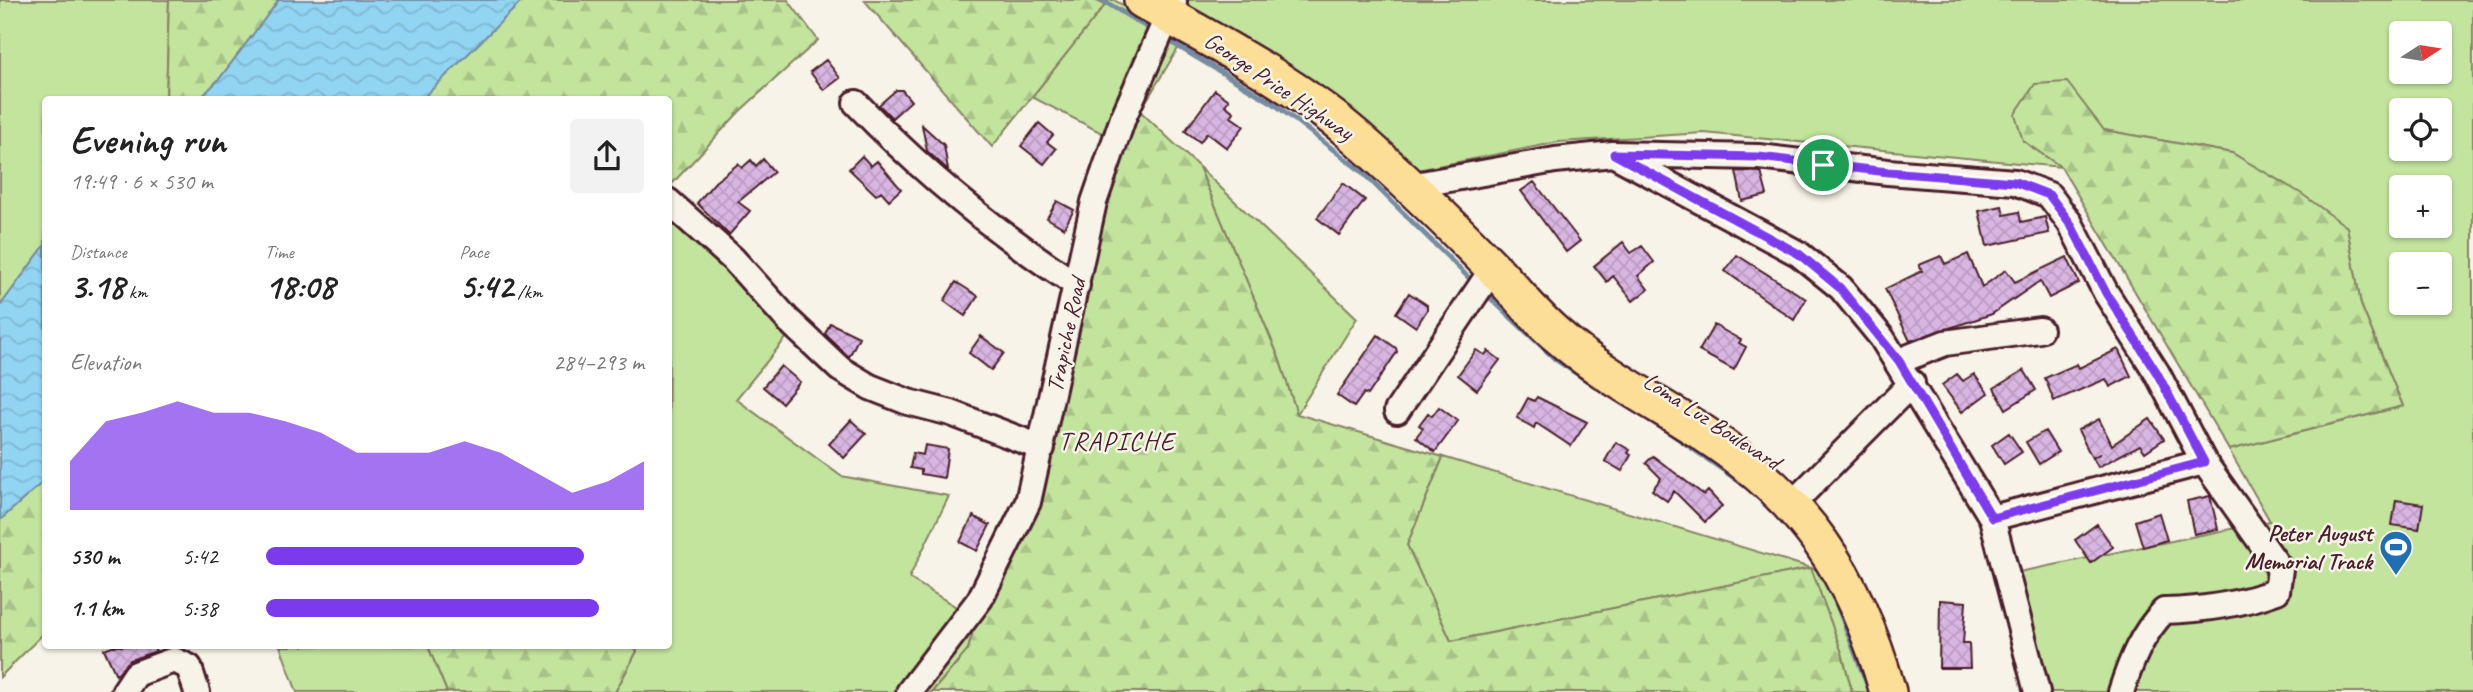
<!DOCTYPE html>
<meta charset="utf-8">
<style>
body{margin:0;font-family:Caveat,sans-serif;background:#f2f2f2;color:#222;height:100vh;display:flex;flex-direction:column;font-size:26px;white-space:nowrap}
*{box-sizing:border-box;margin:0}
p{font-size:23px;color:#767676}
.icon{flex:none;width:38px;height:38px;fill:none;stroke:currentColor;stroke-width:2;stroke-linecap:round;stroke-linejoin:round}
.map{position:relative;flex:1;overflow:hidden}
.sheet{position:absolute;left:42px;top:96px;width:630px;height:553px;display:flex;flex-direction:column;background:#fff;border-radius:7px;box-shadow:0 2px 5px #0004}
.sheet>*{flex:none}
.needle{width:46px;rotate:78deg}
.buttons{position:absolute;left:2389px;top:21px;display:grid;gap:14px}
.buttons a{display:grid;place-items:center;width:63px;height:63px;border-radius:7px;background:#fff;box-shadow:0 2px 5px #0004;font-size:35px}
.pin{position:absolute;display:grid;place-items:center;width:60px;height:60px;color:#fff;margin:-30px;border:4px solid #fff;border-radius:50%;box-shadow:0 2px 7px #0007}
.round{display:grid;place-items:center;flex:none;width:74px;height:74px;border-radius:7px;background:#f2f2f2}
.summary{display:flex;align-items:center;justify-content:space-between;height:119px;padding:0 28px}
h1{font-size:38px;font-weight:700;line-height:52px}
.figures{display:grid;grid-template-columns:repeat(3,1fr);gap:10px;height:119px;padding:7px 28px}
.figures div{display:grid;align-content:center}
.figures b{font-size:35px;font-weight:700}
.figures small{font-size:19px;font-weight:400}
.figures p{font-size:19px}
.chart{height:196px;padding:14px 28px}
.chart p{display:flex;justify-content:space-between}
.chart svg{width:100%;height:126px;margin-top:7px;fill:#7c3aed;opacity:.7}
ul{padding:0 28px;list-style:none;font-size:23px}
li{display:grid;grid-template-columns:112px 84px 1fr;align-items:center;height:52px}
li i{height:18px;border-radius:9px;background:#7c3aed}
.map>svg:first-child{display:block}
.green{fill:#c2e49d;stroke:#868264;stroke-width:2;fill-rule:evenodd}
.forest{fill:url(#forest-firs);stroke:#868264;stroke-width:2}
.water{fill:url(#water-waves);stroke:#758ca3;stroke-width:2}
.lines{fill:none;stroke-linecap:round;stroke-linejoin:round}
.stream{stroke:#758ca3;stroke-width:5}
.building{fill:url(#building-cross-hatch);stroke:#4a1f2b;stroke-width:2}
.minor-casing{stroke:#4a1f2b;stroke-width:30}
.highway-casing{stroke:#4a1f2b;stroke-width:40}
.minor{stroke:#f7f3e8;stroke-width:24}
.highway{stroke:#fdde96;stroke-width:35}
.route-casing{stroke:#fff;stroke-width:14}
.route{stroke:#7c3aed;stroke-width:9}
.labels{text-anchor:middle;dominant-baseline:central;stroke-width:5;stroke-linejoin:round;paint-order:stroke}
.street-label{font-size:24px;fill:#4a1f2b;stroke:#f7f3e8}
.poi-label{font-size:24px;font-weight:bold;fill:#4a1f2b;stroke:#f7f3e8;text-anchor:end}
.neighbourhood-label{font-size:26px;letter-spacing:2px;fill:#4a1f2b;stroke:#f7f3e8}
</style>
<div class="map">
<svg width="2473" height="692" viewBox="0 0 2473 692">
<defs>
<pattern id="forest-firs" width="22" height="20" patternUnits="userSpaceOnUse" patternTransform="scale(1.75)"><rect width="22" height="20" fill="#c2e49d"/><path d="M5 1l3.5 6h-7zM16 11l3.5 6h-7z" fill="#a8c387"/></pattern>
<pattern id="water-waves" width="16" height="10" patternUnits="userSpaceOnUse" patternTransform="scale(1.75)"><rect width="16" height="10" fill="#91d5f3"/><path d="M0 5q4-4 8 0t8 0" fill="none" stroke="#7fb6d0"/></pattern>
<pattern id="building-cross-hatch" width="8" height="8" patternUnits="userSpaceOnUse" patternTransform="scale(1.75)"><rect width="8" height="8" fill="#d8b6e2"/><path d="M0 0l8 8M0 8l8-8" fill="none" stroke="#bb9cc2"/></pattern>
</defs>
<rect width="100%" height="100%" fill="#f7f3e8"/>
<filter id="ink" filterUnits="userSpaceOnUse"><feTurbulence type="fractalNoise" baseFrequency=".0143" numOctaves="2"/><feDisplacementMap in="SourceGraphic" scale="14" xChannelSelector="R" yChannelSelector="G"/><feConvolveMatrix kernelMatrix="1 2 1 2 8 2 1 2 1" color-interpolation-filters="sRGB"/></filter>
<g filter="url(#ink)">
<path class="green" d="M0 0H169L166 100H46L45 245 0 306Z
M1095 0H1114L1183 40 1121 143 1032 97 1104 6Z
M1187 0H2473V692H2046L2014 573 2270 521 2229 450 2403 406 2361 305 2347 227 2232 153 2104 130 2024 141 2061 167 1704 133 1559 142 1417 170 1239 36 1185 4ZM2401 33H2440V72H2401ZM2401 110H2440V149H2401ZM2401 187H2440V226H2401ZM2401 264H2440V303H2401Z
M1199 167 1357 318 1297 414 1279 358Z
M669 193 800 321 736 399 841 476 949 496 909 578 976 619 968 649 932 692H615L637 651 633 646H668Z
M1443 457 1831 574 1879 692H1852L1842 653 1811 568 1451 641 1407 545Z
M280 646H428L447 692H297Z"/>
<path class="forest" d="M169 0H279L220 78 199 100H166Z
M523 0H788L818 40 740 111 669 187 668 100H421Z
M864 0H1095L1105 5 992 147Z
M2067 82 2104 130 2232 153 2302 194 2347 227 2361 305 2403 406 2229 450 2061 167 2023 141 2015 114 2035 84Z
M1140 111 1199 167 1279 358 1297 414 1443 457 1407 545 1451 641 1811 568 1842 653 1852 692H932L968 650 976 619 1042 498 1121 143Z
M45 480V632L0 677V520Z
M428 646H633L637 651 615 692H447Z"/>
<path class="water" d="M279 0H523L421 100H199L220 78Z
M45 245V480L0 520V306Z"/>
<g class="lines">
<path class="stream" d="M1102 0 1153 31
M1164 38 1273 103 1361 171 1473 282
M1486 294 1556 360 1604 392
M1663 428 1747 487
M1837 605 1867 684"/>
</g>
<path class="building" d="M826 60 840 78 824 90 810 72Z
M896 90H902L911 101 892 118 879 105Z
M1215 90 1229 100 1225 105 1234 112 1231 117 1244 126 1227 148 1207 133 1200 142 1185 131Z
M1039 123 1053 135 1047 142 1056 149 1044 164 1021 146Z
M922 125 944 145 948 170 927 151Z
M862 156 871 166 877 161 901 189 889 200 881 191 876 195 849 169Z
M763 159 774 172 738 202 750 211 729 235 697 203 715 182 738 164 742 168 751 160 756 166Z
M1736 171 1761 172 1767 195 1742 201Z
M1534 182 1580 241 1566 252 1521 191Z
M1343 183 1365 200 1339 235 1317 218Z
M1057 201 1074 210 1064 228 1047 218Z
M2002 206 2004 215 2019 212 2021 222 2045 217 2049 233 1987 246 1979 211Z
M1623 242 1631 253 1642 246 1654 262 1638 276 1648 289 1633 301 1613 276 1607 282 1594 266Z
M1968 254 1982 287 2006 270 2015 282 2067 257 2079 283 2049 298 2040 281 1992 314 1910 341 1885 289 1922 271 1919 265 1941 256 1945 264Z
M1737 255 1806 299 1794 320 1725 271Z
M956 282 978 296 965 316 944 301Z
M1409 293 1427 305V310L1416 327 1396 313Z
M830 323 859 337 849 357 825 334Z
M1714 325 1741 340 1739 343 1746 347 1734 370 1699 351Z
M1378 335 1396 348 1397 352 1368 395 1364 393 1354 407 1337 395Z
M981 336 1004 353 991 370 969 353Z
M2118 349 2131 376 2110 387 2106 379 2054 401 2045 378 2077 364 2079 368Z
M1476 350 1485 355 1488 351 1500 360 1477 390 1458 375Z
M781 366 800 382 782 403 763 387Z
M2024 370 2036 390 2006 409 1994 388Z
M1957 374 1963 381 1974 374 1988 393 1962 412 1942 385Z
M1537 397 1587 422 1571 446 1536 423 1534 428 1517 418 1528 398 1534 401Z
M1439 407 1458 421 1435 452 1416 437 1423 428 1419 425 1428 413 1432 416Z
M2099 419 2112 445 2150 419 2164 439 2145 452 2140 445 2098 467 2093 458 2101 453 2092 458 2078 430Z
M851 420 866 434 844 458 829 444Z
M2045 431 2058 452 2039 464 2026 442Z
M2009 433 2022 452 2004 464 1992 445Z
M1616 442 1630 450 1628 453 1631 455 1622 471 1605 461Z
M925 445 948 449 944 478 921 474V470L910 468 913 453 923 455Z
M1653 456 1704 495 1708 491 1722 506 1705 522 1674 491 1667 501 1652 490 1661 478 1646 463Z
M2210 496 2218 529 2194 534 2187 501Z
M2396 500 2423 504 2419 529 2392 525Z
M2159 513 2167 540 2143 547 2135 521Z
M973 516 990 525 977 551 960 542Z
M2097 524 2113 547 2091 563 2075 540Z
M1940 600 1966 602 1963 643H1969L1970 668H1939Z
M112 646H153L156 651 130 660 116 675 104 649Z"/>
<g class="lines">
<defs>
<path id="minor" d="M856 103C923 173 996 233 1077 285
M1613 154 1759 157 1888 172 2015 182 2049 195 2070 223 2106 293 2157 373 2204 462 2280 569 2277 591C2239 605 2204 610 2164 611 2141 635 2131 661 2121 692
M1410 186 1555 160 1613 154 1799 254 1841 288 1882 338 1992 518 2037 692
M668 201 733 259 788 320 840 369 870 387 908 402 951 413 1042 448
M1899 361 1945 343 2040 330
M1397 411 1493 268
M1791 505 1912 383
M1992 518 2204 462
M124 692 136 674 174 660 189 667 197 692
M909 692 980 599 1028 502 1094 202 1123 118 1174 2"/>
<path id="highway" d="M1142 0C1214 43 1291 80 1355 136 1404 179 1451 225 1496 271 1517 293 1535 317 1558 336 1601 374 1654 401 1703 433 1806 500 1855 575 1888 692"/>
</defs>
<use href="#minor" class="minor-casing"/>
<use href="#highway" class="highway-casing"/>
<use href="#minor" class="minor"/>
<use href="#highway" class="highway"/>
</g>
</g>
<g class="lines" filter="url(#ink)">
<defs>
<path id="route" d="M1614 154 1759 157 1888 172 2015 182 2049 195 2070 223 2106 293 2157 373 2204 462 1992 518 1899 361 1840 288 1799 254Z"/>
</defs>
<use href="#route" class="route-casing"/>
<use href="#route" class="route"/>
</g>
<defs>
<symbol id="stadium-pin" viewBox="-11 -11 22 30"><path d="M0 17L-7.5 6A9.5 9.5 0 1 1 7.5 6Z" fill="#1f6fb2" stroke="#f7f3e8"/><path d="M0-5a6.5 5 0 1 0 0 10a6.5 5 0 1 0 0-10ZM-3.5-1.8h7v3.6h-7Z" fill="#fff"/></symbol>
</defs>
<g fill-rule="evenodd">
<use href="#stadium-pin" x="2377" y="528" width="38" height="52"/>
</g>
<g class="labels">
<g class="street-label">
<text transform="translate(1279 86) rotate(34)">George Price Highway</text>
<text transform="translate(1066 335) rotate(-78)">Trapiche Road</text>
<text transform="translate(1712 421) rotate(33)">Loma Luz Boulevard</text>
</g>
<g class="poi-label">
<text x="2372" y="533">Peter August<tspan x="2372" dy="28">Memorial Track</tspan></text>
</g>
<g class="neighbourhood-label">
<text x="1117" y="441">TRAPICHE</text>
</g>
</g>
</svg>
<div class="buttons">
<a><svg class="needle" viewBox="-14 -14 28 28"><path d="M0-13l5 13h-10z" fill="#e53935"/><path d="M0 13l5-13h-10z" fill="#767676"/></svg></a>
<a><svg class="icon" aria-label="locate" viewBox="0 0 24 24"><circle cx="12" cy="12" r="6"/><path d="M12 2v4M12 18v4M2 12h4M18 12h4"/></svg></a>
<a>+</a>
<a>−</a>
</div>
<div class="pin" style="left:1823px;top:165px;background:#1e9e55"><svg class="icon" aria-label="arrive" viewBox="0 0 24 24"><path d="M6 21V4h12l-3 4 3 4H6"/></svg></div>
<section class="sheet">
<div class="summary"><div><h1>Evening run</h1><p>19:49 · 6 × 530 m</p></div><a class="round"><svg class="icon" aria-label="share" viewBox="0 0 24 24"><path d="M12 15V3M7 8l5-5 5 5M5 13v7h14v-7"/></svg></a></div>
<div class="figures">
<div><p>Distance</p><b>3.18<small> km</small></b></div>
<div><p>Time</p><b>18:08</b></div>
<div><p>Pace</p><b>5:42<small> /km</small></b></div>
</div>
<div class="chart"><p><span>Elevation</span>284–293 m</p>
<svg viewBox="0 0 160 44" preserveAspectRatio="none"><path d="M0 44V27L10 13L20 10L30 6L40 10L50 10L60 13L70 17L80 24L90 24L100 24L110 20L120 24L130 31L140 38L150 34L160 27V44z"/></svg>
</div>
<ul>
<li><b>530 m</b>5:42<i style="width:84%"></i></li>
<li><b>1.1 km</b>5:38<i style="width:88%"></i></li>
</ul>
</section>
</div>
